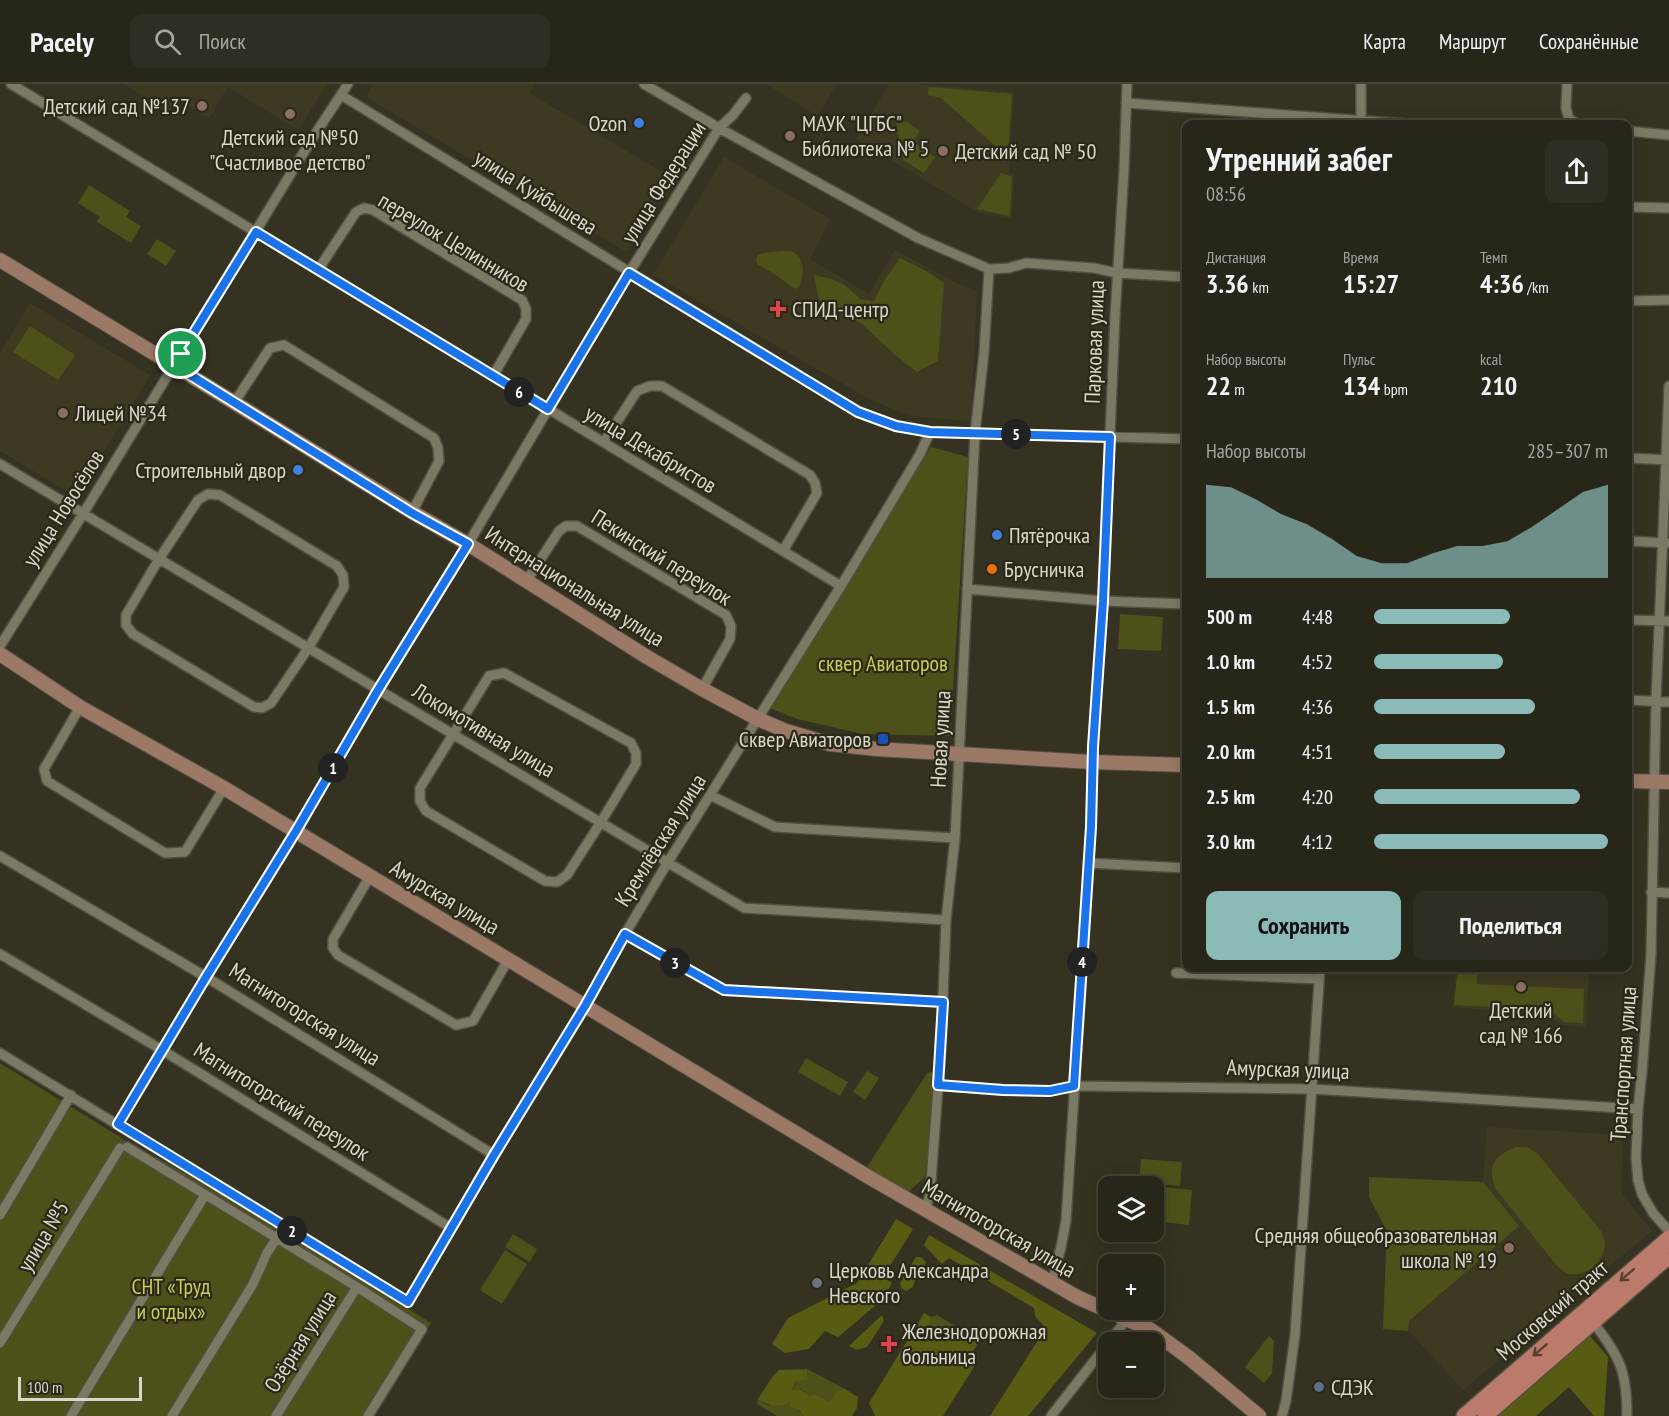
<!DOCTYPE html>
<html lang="ru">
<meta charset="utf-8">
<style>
body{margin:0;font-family:"PT Sans Narrow",sans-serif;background:#302e22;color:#f1f3f6;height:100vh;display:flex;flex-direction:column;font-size:22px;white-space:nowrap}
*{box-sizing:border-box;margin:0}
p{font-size:20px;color:#a5a5a2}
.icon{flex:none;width:33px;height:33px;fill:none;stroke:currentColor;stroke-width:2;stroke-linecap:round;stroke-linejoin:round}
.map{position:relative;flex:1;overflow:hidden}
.side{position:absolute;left:1182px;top:36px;width:450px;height:852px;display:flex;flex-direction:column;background:#282619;border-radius:12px;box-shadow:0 3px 15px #0003,0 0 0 2px #444338}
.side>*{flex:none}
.tools{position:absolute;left:1098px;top:1092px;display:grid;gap:12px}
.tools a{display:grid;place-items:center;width:66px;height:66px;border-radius:12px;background:#282619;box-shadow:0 3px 15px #0003,0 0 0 2px #444338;font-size:30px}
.scale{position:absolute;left:18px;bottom:15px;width:124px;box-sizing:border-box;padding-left:6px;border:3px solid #d8d7cc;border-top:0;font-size:16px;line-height:21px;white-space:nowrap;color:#d8d7cc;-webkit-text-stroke:4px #2b2817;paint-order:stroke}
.pin{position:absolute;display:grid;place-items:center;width:51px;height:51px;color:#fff;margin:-26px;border:3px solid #fff;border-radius:50%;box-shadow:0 2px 6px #0007}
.km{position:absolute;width:30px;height:30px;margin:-15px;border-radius:50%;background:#222;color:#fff;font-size:16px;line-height:30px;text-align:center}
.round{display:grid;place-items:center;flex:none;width:63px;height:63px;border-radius:12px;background:#302e22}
.head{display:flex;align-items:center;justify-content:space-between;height:102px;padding:0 24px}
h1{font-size:33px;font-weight:700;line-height:45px}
.figures{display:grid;grid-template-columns:repeat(3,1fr);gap:9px;height:102px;padding:6px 24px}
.figures div{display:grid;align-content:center}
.figures b{font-size:26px;font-weight:700}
.figures small{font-size:16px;font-weight:400}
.figures p{font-size:16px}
.chart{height:168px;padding:12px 24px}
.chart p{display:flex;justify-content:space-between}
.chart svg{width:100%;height:108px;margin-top:6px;fill:#8bbbb9;opacity:.7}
.button{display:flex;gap:12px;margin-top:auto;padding:12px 24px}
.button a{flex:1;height:69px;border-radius:12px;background:#8bbbb9;color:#111;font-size:24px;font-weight:700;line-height:69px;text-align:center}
.button a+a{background:#302e22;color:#f1f3f6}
ul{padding:0 24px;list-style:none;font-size:20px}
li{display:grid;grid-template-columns:96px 72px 1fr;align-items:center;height:45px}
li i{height:15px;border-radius:8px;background:#8bbbb9}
header{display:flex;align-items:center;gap:36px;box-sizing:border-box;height:84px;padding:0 30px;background:#282619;border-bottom:2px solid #444338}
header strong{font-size:28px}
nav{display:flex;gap:33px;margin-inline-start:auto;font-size:21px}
.search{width:420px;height:54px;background:#302e22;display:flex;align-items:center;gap:15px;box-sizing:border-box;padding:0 21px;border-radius:12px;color:#a5a5a2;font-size:22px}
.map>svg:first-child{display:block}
.built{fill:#3e3a21}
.green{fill:#4d5119}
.forest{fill:#585c13}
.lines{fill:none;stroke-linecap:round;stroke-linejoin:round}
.street-casing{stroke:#514f40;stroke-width:12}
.secondary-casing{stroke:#514f40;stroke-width:16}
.primary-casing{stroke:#514f40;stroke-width:18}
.street{stroke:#7b7864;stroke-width:9}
.secondary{stroke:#9c7967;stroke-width:14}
.primary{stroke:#bc7a6b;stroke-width:15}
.oneway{stroke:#564130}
.route-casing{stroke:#fff;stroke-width:12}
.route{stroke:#1a73e8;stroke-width:8}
.education-dot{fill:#8d6e63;stroke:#2b2817;stroke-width:2}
.shop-dot{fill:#3f7fe0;stroke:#2b2817;stroke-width:2}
.health-dot{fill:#e0444e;stroke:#2b2817;stroke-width:2}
.food-dot{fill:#e8710a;stroke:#2b2817;stroke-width:2}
.transit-dot{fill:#1a4fb4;stroke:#2b2817;stroke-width:2}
.worship-dot{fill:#6b7280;stroke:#2b2817;stroke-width:2}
.service-dot{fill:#5c6f8a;stroke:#2b2817;stroke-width:2}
.labels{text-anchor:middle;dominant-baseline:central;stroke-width:4.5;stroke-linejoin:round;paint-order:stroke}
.poi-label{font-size:22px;fill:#d8d7cc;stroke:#2b2817;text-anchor:start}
.street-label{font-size:22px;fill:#d8d7cc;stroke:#2b2817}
.park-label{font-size:22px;fill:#c7cf54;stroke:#2b2817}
</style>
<header>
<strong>Pacely</strong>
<div class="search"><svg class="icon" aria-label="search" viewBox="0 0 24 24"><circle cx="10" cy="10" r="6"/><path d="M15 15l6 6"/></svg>Поиск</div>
<nav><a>Карта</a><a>Маршрут</a><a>Сохранённые</a></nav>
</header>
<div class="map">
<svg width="1669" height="1332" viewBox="0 0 1669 1332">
<rect width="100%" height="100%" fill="#353221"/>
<path class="built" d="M124 0H327L298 46 228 3 209 34 177 16 170 28Z
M373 0H532L534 1 529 9 671 93 627 168 366 13Z
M766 0H837L817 32Z
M889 0H914L1014 8 1009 89 1014 91 1012 134 979 129 856 55Z
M724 73 830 135 810 175 869 210 895 166 958 200 977 207 971 337 911 332 873 317 653 191Z
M30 219 150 291 76 413 0 367V269Z
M1456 884H1589L1586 943 1564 941 1547 931 1453 923Z
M1487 1043 1623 1051 1621 1109 1652 1147 1612 1180 1585 1195 1565 1212 1561 1224 1463 1306 1409 1247 1383 1245 1387 1147 1369 1113V1093L1483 1098Z"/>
<path class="green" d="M929 3 1012 10 1008 73 941 14 928 11Z
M907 38 920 47 913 58 935 73 924 89 903 76 896 39Z
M1001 89 1012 93 1010 132 977 125Z
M89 101 130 127 126 133 141 142 131 159 97 138 100 133 78 119Z
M157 155 176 167 166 182 147 170Z
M782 167C787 167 792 166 796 170 805 177 804 194 799 203L795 205 776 191 757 180 756 175 758 171 764 169Z
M900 174 926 187 944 199 938 277 917 288 894 270 862 240 819 216 814 191 831 195 845 201 860 215 874 217 885 195Z
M30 242 75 271 58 296 13 268Z
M931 363 968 373 950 652 863 650 797 635 770 624 845 505Z
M1120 530 1163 533 1161 567 1118 565Z
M1458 884H1477V900L1584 905 1583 939 1564 938 1550 926 1454 921Z
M806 974 848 998 840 1012 798 988Z
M0 979 128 1058 238 1118 431 1239 374 1332H0Z
M867 987 879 994 865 1016 853 1008Z
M936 987 925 1093 908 1108 867 1083 927 989Z
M1516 1063H1527L1537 1069 1601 1147C1602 1151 1605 1156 1605 1160 1605 1178 1586 1193 1569 1190 1565 1189 1561 1185 1557 1182L1495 1104C1487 1082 1495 1071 1516 1063Z
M1141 1075 1182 1078 1180 1102 1139 1098Z
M1369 1093 1483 1098 1519 1142 1409 1237 1408 1247 1383 1245 1387 1147 1369 1113Z
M1140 1101 1192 1106 1189 1141 1154 1137V1102H1139Z
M513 1150 537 1165 530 1178 505 1163Z
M505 1166 527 1180 502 1220 480 1206Z
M937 1231 962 1246 970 1253 922 1258 931 1233Z
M1269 1252 1274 1257 1272 1290 1264 1299 1245 1283Z
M807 1285 845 1305 838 1306 829 1319 815 1310 810 1312 800 1305 792 1307 796 1297 808 1294Z
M758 1315 768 1321 790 1317 804 1332H777L757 1320Z"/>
<path class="forest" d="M896 1135 913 1145 883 1193 892 1199 883 1215 838 1253 825 1247 809 1265 785 1269 772 1260 788 1234 857 1199Z
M929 1151 1097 1249 1028 1332H990L1040 1253 1043 1241 1035 1232 1034 1224 949 1174 942 1180 924 1161Z
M916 1173H921L926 1178C922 1188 915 1193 913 1203L906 1207 901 1204 900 1199Z
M924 1229 931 1233 923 1258 960 1248 970 1253 980 1255 972 1269 977 1278 943 1332H875L869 1319Z
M882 1231 884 1237 867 1263 857 1266 849 1262Z
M1589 1251 1608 1273 1604 1332H1594L1569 1303 1536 1332H1491Z
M807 1285 808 1295 796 1297 792 1306 799 1305 810 1312 815 1310 829 1318 838 1306 845 1305 858 1313 857 1324 852 1332H804L798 1325 790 1323V1318C777 1324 770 1322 758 1315L773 1292 779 1286Z"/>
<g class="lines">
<defs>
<path id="street" d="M11 0 841 502
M644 0 719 44 918 154 989 185 1009 184 1026 179 1094 184 1117 189 1186 193
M1567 0 1566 24 1569 35 1578 40
M341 11 858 328 896 342 930 348 1186 355
M1126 19 1408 40
M1361 40V0
M1628 47 1669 51
M1628 123 1669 124
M318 186 356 128 364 124 373 126 522 216 526 225V235L493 292
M1628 217 1669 216
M1669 302 1656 617 1651 871 1642 988 1638 1025 1636 1074 1638 1096 1642 1110 1653 1129 1669 1147
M234 319 270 264 284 261 434 354 438 364 439 377 412 428
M604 358 637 307 650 302H662L810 391 815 399 817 409 783 467
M1628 374 1669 376
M0 380 744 824 946 836
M208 410 220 411 337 482 343 491 344 503 309 563 271 619 262 624 254 623 133 550 126 541V531L159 475 198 416Z
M1628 457 1667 459
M527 496 559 447 566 442H577L726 531 731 542 730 555 702 605
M967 505 1103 517 1186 520
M1628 536 1669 537
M0 562 83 430 312 55 348 0
M504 589 631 659 636 669V680L601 738 567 791 557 798 545 797 426 727 420 717V704L489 592Z
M1628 616 1669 618
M80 623 44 685 47 697 165 769 185 768 224 704
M710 711 775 743 955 754
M0 772 206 893 494 1071
M1088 779 1186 784
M370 792 333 855V864L338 871 456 941 473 937 508 876
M1651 808 1669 809
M625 850 724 906 943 918
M0 870 162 966 451 1144
M1176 889 1319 895
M0 969 408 1218 494 1071 585 923 625 850 668 778 841 502 920 370 930 348
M938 1001 1003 1006 1050 1007 1074 1002 1312 1005 1638 1025
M118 1040 206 893 296 747 378 606 468 460 629 189 719 44 733 31 746 14
M127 1063 357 1203 422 1245 368 1332
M925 1125 930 1111 941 964 946 836 955 754 975 349 984 269 989 185
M0 1131 71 1011
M1052 1199 1061 1163 1066 1137 1091 743 1093 662 1103 517 1115 232 1124 86 1127 0
M1593 1238C1620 1273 1627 1287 1627 1332
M0 1259 120 1064
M71 1332 205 1111
M172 1332 253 1200 267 1169 280 1149
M276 1332 357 1203
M1051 1332 1127 1235
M1282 1332 1286 1317 1295 1251 1320 884"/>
<path id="secondary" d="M0 176 165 276 412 428 468 460 647 573 702 605 758 635 786 647 830 660 876 665 1092 678 1186 681
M0 570 80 623 224 704 867 1092 1077 1213 1151 1246 1188 1273 1259 1332
M1628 697 1669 698"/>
<path id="primary" d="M1464 1332 1669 1154
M1485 1332 1669 1172"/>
</defs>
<use href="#street" class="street-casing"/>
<use href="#secondary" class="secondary-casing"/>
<use href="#primary" class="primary-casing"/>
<use href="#street" class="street"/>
<use href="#secondary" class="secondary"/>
<use href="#primary" class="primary"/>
</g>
<defs><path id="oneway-shaft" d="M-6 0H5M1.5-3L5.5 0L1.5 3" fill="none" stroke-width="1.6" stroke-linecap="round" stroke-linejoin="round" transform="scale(1.5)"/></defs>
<g class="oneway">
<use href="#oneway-shaft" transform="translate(1627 1191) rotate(139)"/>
<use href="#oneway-shaft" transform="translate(1540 1266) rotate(139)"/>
</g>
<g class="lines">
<defs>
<path id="route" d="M256 148 548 325 629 189 858 328 896 342 930 348 1110 353 1103 517 1093 663 1091 743 1074 1002 1050 1007 1003 1006 938 1001 943 918 724 906 625 850 585 922 494 1071 408 1218 118 1040 206 893 296 747 378 606 468 460 412 429 174 281Z"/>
</defs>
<use href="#route" class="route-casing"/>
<use href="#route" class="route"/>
</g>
<g class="education-dot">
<circle cx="202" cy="22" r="6"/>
<circle cx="290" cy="30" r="6"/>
<circle cx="790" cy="52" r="6"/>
<circle cx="943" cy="67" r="6"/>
<circle cx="63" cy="329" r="6"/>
<circle cx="1521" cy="903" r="6"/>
<circle cx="1509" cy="1164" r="6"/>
</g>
<g class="shop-dot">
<circle cx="639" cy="39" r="6"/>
<circle cx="298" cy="386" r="6"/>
<circle cx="997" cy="451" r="6"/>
</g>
<g class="health-dot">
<path d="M775 216h6v6h6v6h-6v6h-6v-6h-6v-6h6z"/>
<path d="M886 1251h6v6h6v6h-6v6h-6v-6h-6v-6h6z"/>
</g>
<circle class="food-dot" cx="992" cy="485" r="6"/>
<rect class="transit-dot" x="877" y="649" width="12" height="12" rx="3"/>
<circle class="worship-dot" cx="817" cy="1199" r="6"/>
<circle class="service-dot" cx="1319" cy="1303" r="6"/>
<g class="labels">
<g class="poi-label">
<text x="190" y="22" text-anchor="end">Детский сад №137</text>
<text x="627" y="39" text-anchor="end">Ozon</text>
<text x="802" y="39">МАУК "ЦГБС"<tspan x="802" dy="25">Библиотека № 5</tspan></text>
<text x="290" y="53" text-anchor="middle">Детский сад №50<tspan x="290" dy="25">"Счастливое детство"</tspan></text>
<text x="955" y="67">Детский сад № 50</text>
<text x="792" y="225">СПИД-центр</text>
<text x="75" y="329">Лицей №34</text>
<text x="286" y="386" text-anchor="end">Строительный двор</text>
<text x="1009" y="451">Пятёрочка</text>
<text x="1004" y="485">Брусничка</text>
<text x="871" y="655" text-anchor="end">Сквер Авиаторов</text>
<text x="1521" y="926" text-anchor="middle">Детский<tspan x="1521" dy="25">сад № 166</tspan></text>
<text x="1497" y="1151" text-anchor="end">Средняя общеобразовательная<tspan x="1497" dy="25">школа № 19</tspan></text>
<text x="829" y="1186">Церковь Александра<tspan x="829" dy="25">Невского</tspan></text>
<text x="902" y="1247">Железнодорожная<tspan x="902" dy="25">больница</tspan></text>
<text x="1331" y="1303">СДЭК</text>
</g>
<g class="street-label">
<text transform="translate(663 98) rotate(-58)">улица Федерации</text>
<text transform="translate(536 108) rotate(32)">улица Куйбышева</text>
<text transform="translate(454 158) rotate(31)">переулок Целинников</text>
<text transform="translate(1094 258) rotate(-88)">Парковая улица</text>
<text transform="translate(651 365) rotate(31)">улица Декабристов</text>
<text transform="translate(63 424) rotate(-58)">улица Новосёлов</text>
<text transform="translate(662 473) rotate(32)">Пекинский переулок</text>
<text transform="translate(575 502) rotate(32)">Интернациональная улица</text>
<text transform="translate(484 646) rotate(31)">Локомотивная улица</text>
<text transform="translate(940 655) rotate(-87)">Новая улица</text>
<text transform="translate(660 756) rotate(-58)">Кремлёвская улица</text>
<text transform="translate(445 813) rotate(31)">Амурская улица</text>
<text transform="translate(305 930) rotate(32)">Магнитогорская улица</text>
<text transform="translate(1623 980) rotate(-86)">Транспортная улица</text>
<text transform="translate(1288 985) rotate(2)">Амурская улица</text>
<text transform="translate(282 1017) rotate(32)">Магнитогорский переулок</text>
<text transform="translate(999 1144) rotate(30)">Магнитогорская улица</text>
<text transform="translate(43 1152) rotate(-59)">улица №5</text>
<text transform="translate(1552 1226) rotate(-41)">Московский тракт</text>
<text transform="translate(300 1257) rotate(-58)">Озёрная улица</text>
</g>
<g class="park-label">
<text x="883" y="579">сквер Авиаторов</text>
<text x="171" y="1202">СНТ «Труд<tspan x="171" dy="25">и отдых»</tspan></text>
</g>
</g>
</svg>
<div class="tools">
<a><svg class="icon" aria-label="layers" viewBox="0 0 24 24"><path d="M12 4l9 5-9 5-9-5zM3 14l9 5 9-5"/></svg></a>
<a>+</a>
<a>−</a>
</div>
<div class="scale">100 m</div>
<div class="pin" style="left:181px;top:270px;background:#1e9e55"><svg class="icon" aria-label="arrive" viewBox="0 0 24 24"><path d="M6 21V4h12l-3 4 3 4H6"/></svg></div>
<b class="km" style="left:333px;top:684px">1</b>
<b class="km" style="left:292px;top:1147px">2</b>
<b class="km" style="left:675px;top:879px">3</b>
<b class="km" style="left:1082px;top:878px">4</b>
<b class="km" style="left:1016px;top:350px">5</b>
<b class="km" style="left:519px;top:308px">6</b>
<section class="side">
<div class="head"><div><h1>Утренний забег</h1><p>08:56</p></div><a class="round"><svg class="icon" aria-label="share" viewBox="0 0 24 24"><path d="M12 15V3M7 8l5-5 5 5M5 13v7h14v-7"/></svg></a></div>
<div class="figures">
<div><p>Дистанция</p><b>3.36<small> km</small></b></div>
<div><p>Время</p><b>15:27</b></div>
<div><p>Темп</p><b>4:36<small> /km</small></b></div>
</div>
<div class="figures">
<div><p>Набор высоты</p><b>22<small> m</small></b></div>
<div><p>Пульс</p><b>134<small> bpm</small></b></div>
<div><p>kcal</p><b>210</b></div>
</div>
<div class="chart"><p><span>Набор высоты</span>285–307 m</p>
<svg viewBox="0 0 160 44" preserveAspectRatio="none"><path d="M0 44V6L10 7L20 12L30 18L40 22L50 28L60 35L70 38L80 38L90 34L100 31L110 31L120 29L130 23L140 16L150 9L160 6V44z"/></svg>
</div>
<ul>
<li><b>500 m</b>4:48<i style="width:58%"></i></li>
<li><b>1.0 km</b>4:52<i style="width:55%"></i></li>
<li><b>1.5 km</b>4:36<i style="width:69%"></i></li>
<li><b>2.0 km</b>4:51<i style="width:56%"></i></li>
<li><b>2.5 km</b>4:20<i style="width:88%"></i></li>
<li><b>3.0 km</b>4:12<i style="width:100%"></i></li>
</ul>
<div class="button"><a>Сохранить</a><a>Поделиться</a></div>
</section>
</div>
